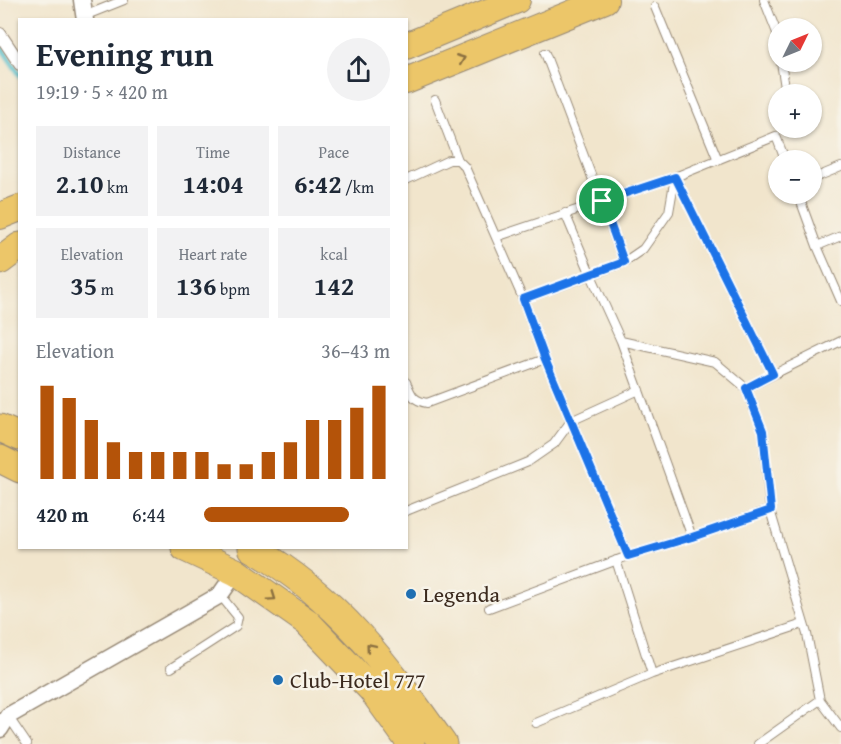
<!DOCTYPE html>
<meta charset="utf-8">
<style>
body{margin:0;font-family:"Gentium Book Plus",serif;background:#f2f2f3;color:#1f2937;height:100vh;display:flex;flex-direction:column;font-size:22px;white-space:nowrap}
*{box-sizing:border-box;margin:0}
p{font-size:20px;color:#747a83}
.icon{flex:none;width:33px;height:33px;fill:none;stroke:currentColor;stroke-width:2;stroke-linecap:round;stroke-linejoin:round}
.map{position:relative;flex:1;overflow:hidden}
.sheet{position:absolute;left:18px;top:18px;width:390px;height:531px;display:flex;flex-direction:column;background:#fff;border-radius:0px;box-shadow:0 2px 4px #0004}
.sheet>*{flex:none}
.needle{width:39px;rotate:47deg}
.controls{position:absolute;left:768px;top:18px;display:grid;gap:12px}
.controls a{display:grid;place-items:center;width:54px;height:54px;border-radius:50%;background:#fff;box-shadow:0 2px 4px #0004;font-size:30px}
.pin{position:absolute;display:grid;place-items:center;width:51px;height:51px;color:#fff;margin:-26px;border:3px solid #fff;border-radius:50%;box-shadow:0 2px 6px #0007}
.round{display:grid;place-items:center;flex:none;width:63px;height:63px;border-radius:32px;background:#f2f2f3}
.summary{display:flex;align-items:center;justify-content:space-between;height:102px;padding:0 18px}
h1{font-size:33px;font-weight:600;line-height:45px}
.stats{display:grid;grid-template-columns:repeat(3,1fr);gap:9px;height:102px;padding:6px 18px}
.stats div{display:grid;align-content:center;border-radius:0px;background:#f2f2f3;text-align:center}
.stats b{font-size:26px;font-weight:600}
.stats small{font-size:16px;font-weight:400}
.stats p{font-size:16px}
.chart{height:168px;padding:12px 18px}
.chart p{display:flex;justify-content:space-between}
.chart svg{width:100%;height:108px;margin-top:6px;stroke:#b45309;stroke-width:6}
ul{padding:0 18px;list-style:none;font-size:20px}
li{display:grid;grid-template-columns:96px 72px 1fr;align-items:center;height:45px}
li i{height:15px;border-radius:8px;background:#b45309}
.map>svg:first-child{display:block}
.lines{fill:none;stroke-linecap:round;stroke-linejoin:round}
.stream{stroke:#54c1cd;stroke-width:5}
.service-casing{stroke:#968875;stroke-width:10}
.pedestrian-casing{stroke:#968875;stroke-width:14}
.minor-casing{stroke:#968875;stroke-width:19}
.primary-casing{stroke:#968875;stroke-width:28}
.trunk-casing{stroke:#968875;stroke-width:29}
.service{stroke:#fff;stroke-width:8}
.pedestrian{stroke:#fff;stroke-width:12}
.minor{stroke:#fff;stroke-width:16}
.primary{stroke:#ecc669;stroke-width:26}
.trunk{stroke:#ecc669;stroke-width:27}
.oneway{stroke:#8b7040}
.route-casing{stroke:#fff;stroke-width:12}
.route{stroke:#1a73e8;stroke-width:8}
.poi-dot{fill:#1f6fb2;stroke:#f7f3e8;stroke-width:2}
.labels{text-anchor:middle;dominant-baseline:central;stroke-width:5;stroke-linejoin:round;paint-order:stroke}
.poi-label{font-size:22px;fill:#3b2a1e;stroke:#f7f3e8;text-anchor:start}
</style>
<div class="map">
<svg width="841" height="744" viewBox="0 0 841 744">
<rect width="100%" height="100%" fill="#f7f3e8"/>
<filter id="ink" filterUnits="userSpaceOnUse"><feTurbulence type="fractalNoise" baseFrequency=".0167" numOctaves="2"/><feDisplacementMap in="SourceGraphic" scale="12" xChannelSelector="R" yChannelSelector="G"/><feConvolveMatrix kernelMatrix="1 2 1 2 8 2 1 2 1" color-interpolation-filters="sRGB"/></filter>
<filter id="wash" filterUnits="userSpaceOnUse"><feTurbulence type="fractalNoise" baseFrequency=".008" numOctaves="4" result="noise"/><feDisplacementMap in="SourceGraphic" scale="24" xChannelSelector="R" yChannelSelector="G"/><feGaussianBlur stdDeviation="1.35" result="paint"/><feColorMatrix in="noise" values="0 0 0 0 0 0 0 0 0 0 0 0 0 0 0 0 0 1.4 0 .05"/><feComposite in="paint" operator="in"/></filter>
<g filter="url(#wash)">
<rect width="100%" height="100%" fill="#f1e5cc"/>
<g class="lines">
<path class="stream" d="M0 45 20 75"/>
</g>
</g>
<g filter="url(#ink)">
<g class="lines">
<defs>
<path id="service" d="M764 0 777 33 778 46
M655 7 718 160
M84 16 124 0
M545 53 624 262
M781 62 786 94
M435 100 458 160
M812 179 841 167
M406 180 449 160H458L465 167 523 299
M798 194 817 246 841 301
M565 213 591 275 624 262 643 249 669 212 675 177 776 136 785 160
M496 237 675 177 773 374
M817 246 841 236
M621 341 591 275 523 299 545 359 628 556
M406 382C411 394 413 401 427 403L545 359
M746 388 841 341
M770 510 692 537 621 341 715 362 746 388 763 431 770 510 807 634 820 700
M406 511 528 462 554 444 571 421 639 390
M616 560 652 674 803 624
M489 608 628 556 692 537
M171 668 236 626 238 617 220 595
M8 716 27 744
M536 723 652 674
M758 744 820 700 841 728"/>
<path id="pedestrian" d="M0 34 20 64"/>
<path id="minor" d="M82 0 85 20
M0 729 8 716 220 595 236 572"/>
<path id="primary" d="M406 46 517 0
M406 81 605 0
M0 216 20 208"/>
<path id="trunk" d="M0 261 20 246
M0 428 20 437
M0 459 20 469
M185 548 236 572 307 622 372 690 411 744
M252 548C339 598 386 664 443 744"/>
</defs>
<use href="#service" class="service-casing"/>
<use href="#pedestrian" class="pedestrian-casing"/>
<use href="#minor" class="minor-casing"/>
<use href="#primary" class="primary-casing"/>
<use href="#trunk" class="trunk-casing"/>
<use href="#service" class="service"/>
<use href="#pedestrian" class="pedestrian"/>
<use href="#minor" class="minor"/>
<use href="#primary" class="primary"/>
<use href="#trunk" class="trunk"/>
</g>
<defs><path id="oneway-chevron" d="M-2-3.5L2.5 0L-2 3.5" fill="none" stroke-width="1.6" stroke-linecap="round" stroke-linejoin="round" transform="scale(1.5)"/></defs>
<g class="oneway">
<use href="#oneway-chevron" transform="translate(461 59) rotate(-22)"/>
<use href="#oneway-chevron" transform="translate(272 597) rotate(35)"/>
<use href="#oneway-chevron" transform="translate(370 647) rotate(-130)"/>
</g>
</g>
<g class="lines" filter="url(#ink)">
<defs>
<path id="route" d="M675 177 773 374 746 388 763 431 771 510 692 537 628 556 545 359 523 299 624 262 602 201Z"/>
</defs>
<use href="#route" class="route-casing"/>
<use href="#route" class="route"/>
</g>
<g class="poi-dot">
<circle cx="411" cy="594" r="6"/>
<circle cx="278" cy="680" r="6"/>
</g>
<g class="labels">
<g class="poi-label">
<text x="423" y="594">Legenda</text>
<text x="290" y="680">Club-Hotel 777</text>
</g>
</g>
</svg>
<div class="controls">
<a><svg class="needle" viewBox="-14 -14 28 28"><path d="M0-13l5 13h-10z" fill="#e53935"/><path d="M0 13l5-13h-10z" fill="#747a83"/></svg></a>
<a>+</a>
<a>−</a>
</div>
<div class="pin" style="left:602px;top:201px;background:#1e9e55"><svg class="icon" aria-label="arrive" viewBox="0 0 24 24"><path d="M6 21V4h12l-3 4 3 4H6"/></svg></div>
<section class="sheet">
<div class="summary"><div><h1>Evening run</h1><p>19:19 · 5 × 420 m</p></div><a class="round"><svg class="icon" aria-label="share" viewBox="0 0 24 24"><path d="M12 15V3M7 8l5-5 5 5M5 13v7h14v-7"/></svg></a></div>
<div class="stats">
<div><p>Distance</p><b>2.10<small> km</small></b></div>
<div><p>Time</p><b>14:04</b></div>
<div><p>Pace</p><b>6:42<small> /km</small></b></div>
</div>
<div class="stats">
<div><p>Elevation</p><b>35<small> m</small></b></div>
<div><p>Heart rate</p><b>136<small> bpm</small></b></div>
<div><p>kcal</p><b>142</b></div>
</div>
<div class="chart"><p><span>Elevation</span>36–43 m</p>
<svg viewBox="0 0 160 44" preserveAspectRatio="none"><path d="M5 44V6M15 44V11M25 44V20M35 44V29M45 44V33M55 44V33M65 44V33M75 44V33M85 44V38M95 44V38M105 44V33M115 44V29M125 44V20M135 44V20M145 44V15M155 44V6"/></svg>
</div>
<ul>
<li><b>420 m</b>6:44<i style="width:78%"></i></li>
</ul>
</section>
</div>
